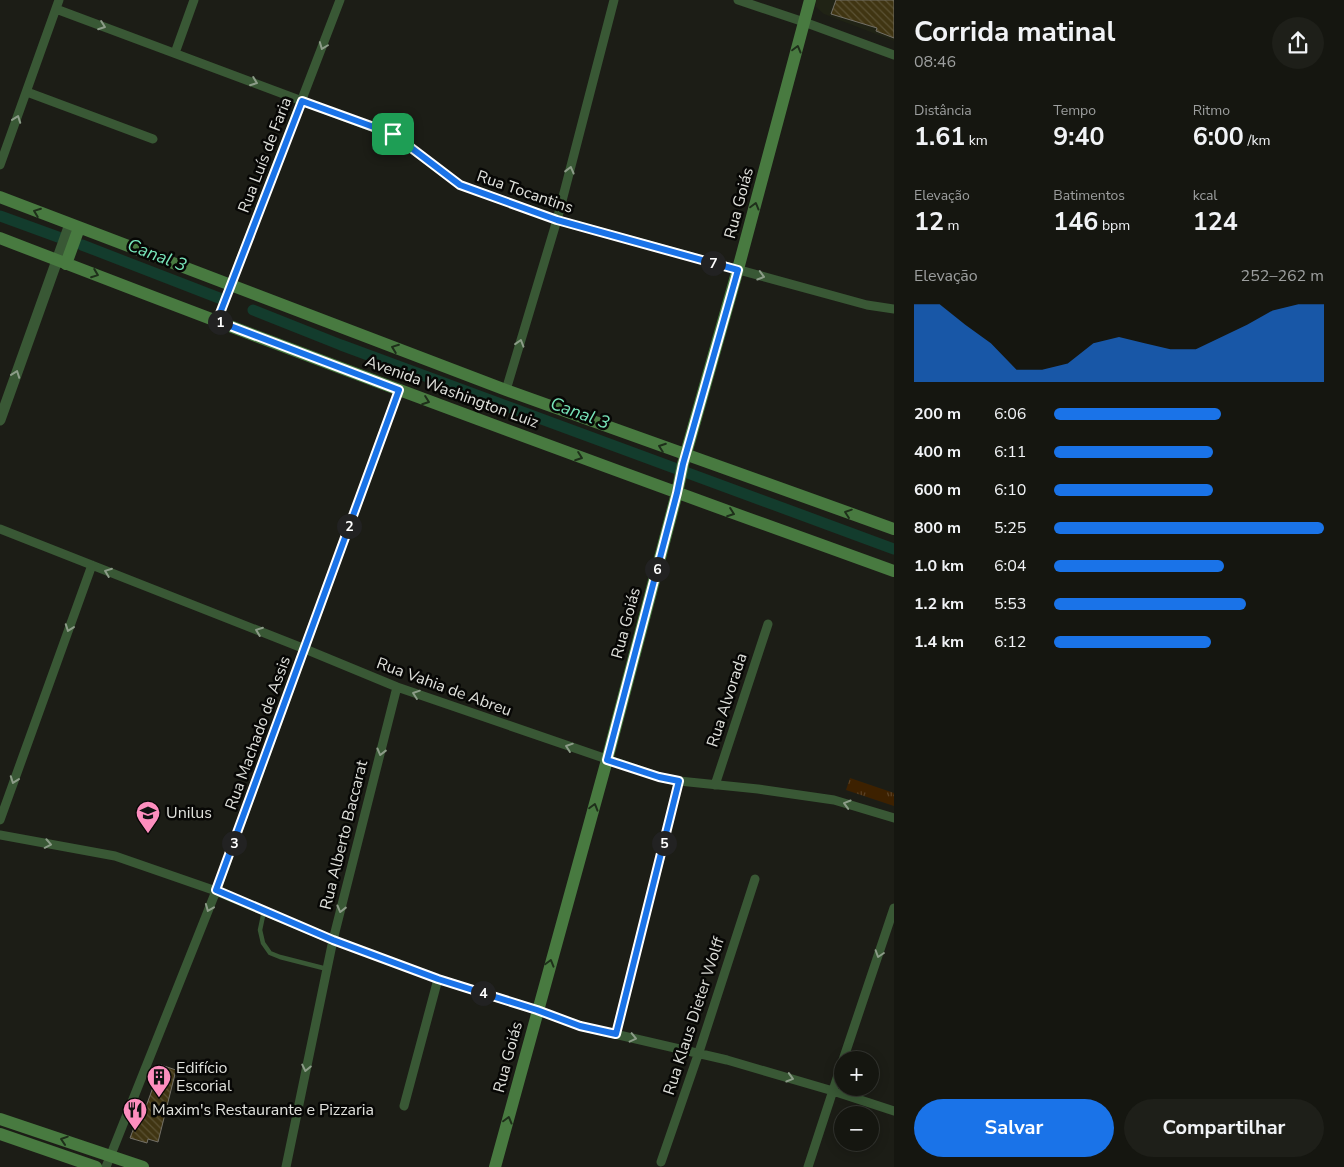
<!DOCTYPE html>
<html lang="pt">
<meta charset="utf-8">
<style>
body{margin:0;font-family:"Nunito Sans",sans-serif;background:#1e1f19;color:#f1f3f6;height:100vh;display:flex;flex-direction:column;font-size:19px;white-space:nowrap}
*{box-sizing:border-box;margin:0}
p{font-size:16px;color:#9d9f9f}
.icon{flex:none;width:28px;height:28px;fill:none;stroke:currentColor;stroke-width:2;stroke-linecap:round;stroke-linejoin:round}
.map{position:relative;flex:1;overflow:hidden}
.panel{display:flex;flex-direction:column;background:#151610;width:450px}
.panel>*{flex:none}
.buttons{position:absolute;left:834px;top:1051px;display:grid;gap:10px}
.buttons a{display:grid;place-items:center;width:45px;height:45px;border-radius:50%;background:#151610;box-shadow:0 2px 12px #0003,0 0 0 1px #343530;font-size:25px}
.pin{position:absolute;display:grid;place-items:center;width:42px;height:42px;color:#fff;margin:-21px;border-radius:10px;box-shadow:0 2px 8px #0006}
.km{position:absolute;width:25px;height:25px;margin:-12px;border-radius:50%;background:#222;color:#fff;font-size:14px;line-height:25px;text-align:center}
.round{display:grid;place-items:center;flex:none;width:52px;height:52px;border-radius:26px;background:#1e1f19}
.overview{display:flex;align-items:center;justify-content:space-between;height:85px;padding:0 20px}
h1{font-size:28px;font-weight:700;line-height:38px}
.stats{display:grid;grid-template-columns:repeat(3,1fr);gap:8px;height:85px;padding:5px 20px}
.stats div{display:grid;align-content:center}
.stats b{font-size:25px;font-weight:700}
.stats small{font-size:14px;font-weight:400}
.stats p{font-size:14px}
.chart{height:140px;padding:10px 20px}
.chart p{display:flex;justify-content:space-between}
.chart svg{width:100%;height:90px;margin-top:5px;fill:#1a73e8;opacity:.7}
.action{display:flex;gap:10px;margin-top:auto;padding:10px 20px}
.action a{flex:1;height:58px;border-radius:30px;background:#1a73e8;color:#fff;font-size:20px;font-weight:700;line-height:58px;text-align:center}
.action a+a{background:#1e1f19;color:#f1f3f6}
ul{padding:0 20px;list-style:none;font-size:16px}
li{display:grid;grid-template-columns:80px 60px 1fr;align-items:center;height:38px}
li i{height:12px;border-radius:6px;background:#1a73e8}
main{display:flex;flex:1;min-height:0}
.map>svg:first-child{display:block}
.built{fill:#202315}
.park{fill:url(#park-tufts)}
.lines{fill:none;stroke-linecap:round;stroke-linejoin:round}
.canal{stroke:#133c2d;stroke-width:11}
.building{fill:url(#building-back-hatch);stroke:#737067}
.service{stroke:#395835;stroke-width:4.5}
.minor{stroke:#395835;stroke-width:9}
.tertiary{stroke:#395835;stroke-width:11}
.secondary{stroke:#487a40;stroke-width:12}
.oneway{stroke:#8c9c88}
.oneway2{stroke:#1e2f1a}
.route-casing{stroke:#fff;stroke-width:10}
.route{stroke:#1a73e8;stroke-width:6}
.labels{text-anchor:middle;dominant-baseline:central;stroke-width:5;stroke-linejoin:round;paint-order:stroke}
.street-label{font-size:16px;fill:#e0e1dc;stroke:#070705}
.poi-label{font-size:16px;fill:#e0e1dc;stroke:#070705;text-anchor:start}
.water-label{font-size:18px;font-style:italic;fill:#78e5ba;stroke:#070705}
</style>
<main>
<div class="map">
<svg width="894" height="1167" viewBox="0 0 894 1167">
<defs>
<pattern id="park-tufts" width="24" height="20" patternUnits="userSpaceOnUse" patternTransform="scale(1.25)"><rect width="24" height="20" fill="#3d2100"/><path d="M3 7l-1-3M5 7V3M7 7l1-3M15 17l-1-3M17 17v-4M19 17l1-3" fill="none" stroke="#594125"/></pattern>
<pattern id="building-back-hatch" width="6" height="6" patternUnits="userSpaceOnUse" patternTransform="scale(1.25)"><rect width="6" height="6" fill="#403512"/><path d="M-1 5l2 2M0 0l6 6M5-1l2 2" fill="none" stroke="#5b5234"/></pattern>
</defs>
<rect width="100%" height="100%" fill="#1c1d16"/>
<path class="built" d="M816 0H894V41L824 14 816 7Z"/>
<path class="park" d="M850 778 894 793V806L846 790Z"/>
<g class="lines">
<path class="canal" d="M0 216 58 237
M82 245 219 298
M253 310 341 345 894 549"/>
</g>
<path class="building" d="M836 0H894V38L876 31 877 28 831 14Z
M161 1065 176 1070 158 1142 148 1139 147 1143 130 1138 135 1125 139 1126Z"/>
<g class="lines">
<path class="service" d="M264 911 260 930 263 943 270 953 280 957 327 969"/>
<path class="minor" d="M738 0 804 22 894 55
M56 9 393 135 460 185 557 220 867 305 894 309
M175 53 194 0
M27 92 153 139
M0 165 59 0
M217 321 340 0
M506 390 557 220 614 0
M0 529 305 649 397 687 659 777 679 781 758 789 834 800 894 818
M715 785 768 624
M0 820 92 565
M0 835 115 856 216 891 333 940 438 979 537 1010 580 1026 727 1060 833 1091 894 1111
M616 1034 679 781
M843 1060 894 908
M404 1106 438 979
M661 1162 699 1052 755 879
M106 1167 216 891 399 390
M286 1167 333 940 397 687
M808 1167 842 1063"/>
<path class="tertiary" d="M0 420 70 224"/>
<path class="secondary" d="M0 197 506 390 894 529
M0 238C297 353 595 464 894 571
M66 264 79 228
M0 1119 143 1167
M0 1134 96 1167
M495 1167 607 760 677 493 683 464 738 269 810 0"/>
</g>
<defs><path id="oneway-chevron" d="M-2-3.5L2.5 0L-2 3.5" fill="none" stroke-width="1.6" stroke-linecap="round" stroke-linejoin="round" transform="scale(1.25)"/></defs>
<g class="oneway">
<use href="#oneway-chevron" transform="translate(102 26) rotate(20)"/>
<use href="#oneway-chevron" transform="translate(323 46) rotate(111)"/>
<use href="#oneway-chevron" transform="translate(254 82) rotate(21)"/>
<use href="#oneway-chevron" transform="translate(17 119) rotate(-70)"/>
<use href="#oneway-chevron" transform="translate(570 170) rotate(-76)"/>
<use href="#oneway-chevron" transform="translate(761 276) rotate(16)"/>
<use href="#oneway-chevron" transform="translate(520 343) rotate(-73)"/>
<use href="#oneway-chevron" transform="translate(16 374) rotate(-70)"/>
<use href="#oneway-chevron" transform="translate(108 572) rotate(-159)"/>
<use href="#oneway-chevron" transform="translate(69 628) rotate(110)"/>
<use href="#oneway-chevron" transform="translate(259 631) rotate(-159)"/>
<use href="#oneway-chevron" transform="translate(416 694) rotate(-161)"/>
<use href="#oneway-chevron" transform="translate(569 747) rotate(-161)"/>
<use href="#oneway-chevron" transform="translate(381 752) rotate(104)"/>
<use href="#oneway-chevron" transform="translate(14 780) rotate(110)"/>
<use href="#oneway-chevron" transform="translate(847 804) rotate(-164)"/>
<use href="#oneway-chevron" transform="translate(48 844) rotate(11)"/>
<use href="#oneway-chevron" transform="translate(209 908) rotate(112)"/>
<use href="#oneway-chevron" transform="translate(341 909) rotate(104)"/>
<use href="#oneway-chevron" transform="translate(879 954) rotate(108)"/>
<use href="#oneway-chevron" transform="translate(633 1038) rotate(13)"/>
<use href="#oneway-chevron" transform="translate(306 1068) rotate(102)"/>
<use href="#oneway-chevron" transform="translate(790 1078) rotate(16)"/>
</g>
<g class="oneway2">
<use href="#oneway-chevron" transform="translate(797 49) rotate(-75)"/>
<use href="#oneway-chevron" transform="translate(755 206) rotate(-75)"/>
<use href="#oneway-chevron" transform="translate(37 212) rotate(-159)"/>
<use href="#oneway-chevron" transform="translate(95 274) rotate(21)"/>
<use href="#oneway-chevron" transform="translate(395 348) rotate(-159)"/>
<use href="#oneway-chevron" transform="translate(426 401) rotate(20)"/>
<use href="#oneway-chevron" transform="translate(662 447) rotate(-160)"/>
<use href="#oneway-chevron" transform="translate(579 457) rotate(20)"/>
<use href="#oneway-chevron" transform="translate(731 513) rotate(20)"/>
<use href="#oneway-chevron" transform="translate(848 513) rotate(-161)"/>
<use href="#oneway-chevron" transform="translate(594 807) rotate(-74)"/>
<use href="#oneway-chevron" transform="translate(550 963) rotate(-74)"/>
<use href="#oneway-chevron" transform="translate(508 1120) rotate(-75)"/>
<use href="#oneway-chevron" transform="translate(64 1140) rotate(-162)"/>
</g>
<g class="lines">
<defs>
<path id="route" d="M302 101 393 134 460 185 557 220 738 270 683 464 677 493 607 760 659 777 679 781 616 1034 580 1026 537 1010 438 979 333 940 216 890 399 390 217 321Z"/>
</defs>
<use href="#route" class="route-casing"/>
<use href="#route" class="route"/>
</g>
<defs>
<symbol id="university-pin" viewBox="-11 -11 22 30"><path d="M0 17L-7.5 6A9.5 9.5 0 1 1 7.5 6Z" fill="#fd8ebe" stroke="#070705"/><path d="M0-5L7-2L0 1L-7-2ZM-4 1L0 2.5L4 1V4Q0 6-4 4Z" fill="#111"/></symbol>
<symbol id="building-pin" viewBox="-11 -11 22 30"><path d="M0 17L-7.5 6A9.5 9.5 0 1 1 7.5 6Z" fill="#fd8ebe" stroke="#070705"/><path d="M-4-6H4V6H1V3H-1V6H-4ZM-2.5-4.3h1.7v1.8h-1.7ZM.8-4.3h1.7v1.8H.8ZM-2.5-1h1.7V.8h-1.7ZM.8-1h1.7V.8H.8Z" fill="#111"/></symbol>
<symbol id="restaurant-pin" viewBox="-11 -11 22 30"><path d="M0 17L-7.5 6A9.5 9.5 0 1 1 7.5 6Z" fill="#fd8ebe" stroke="#070705"/><path d="M-5-6h1v4h1v-4h1v4h1v-4h1v5L-1.5 .5V6h-2V.5L-5-1ZM5-6V6H3V1.5H1.5Q1.5-4 5-6Z" fill="#111"/></symbol>
</defs>
<g fill-rule="evenodd">
<use href="#university-pin" x="134" y="799" width="28" height="38"/>
<use href="#building-pin" x="145" y="1063" width="28" height="38"/>
<use href="#restaurant-pin" x="121" y="1096" width="28" height="38"/>
</g>
<g class="labels">
<g class="street-label">
<text transform="translate(265 155) rotate(-69)">Rua Luís de Faria</text>
<text transform="translate(525 192) rotate(19)">Rua Tocantins</text>
<text transform="translate(739 203) rotate(-75)">Rua Goiás</text>
<text transform="translate(452 392) rotate(20)">Avenida Washington Luiz</text>
<text transform="translate(626 623) rotate(-75)">Rua Goiás</text>
<text transform="translate(444 687) rotate(20)">Rua Vahia de Abreu</text>
<text transform="translate(727 700) rotate(-72)">Rua Alvorada</text>
<text transform="translate(258 733) rotate(-70)">Rua Machado de Assis</text>
<text transform="translate(344 835) rotate(-76)">Rua Alberto Baccarat</text>
<text transform="translate(694 1016) rotate(-72)">Rua Klaus Dieter Wolff</text>
<text transform="translate(508 1057) rotate(-75)">Rua Goiás</text>
</g>
<g class="poi-label">
<text x="166" y="813">Unilus</text>
<text x="176" y="1068">Edifício<tspan x="176" dy="18">Escorial</tspan></text>
<text x="152" y="1110">Maxim's Restaurante e Pizzaria</text>
</g>
<g class="water-label">
<text transform="translate(157 255) rotate(21)">Canal 3</text>
<text transform="translate(580 413) rotate(20)">Canal 3</text>
</g>
</g>
</svg>
<div class="buttons">
<a>+</a>
<a>−</a>
</div>
<div class="pin" style="left:393px;top:134px;background:#1e9e55"><svg class="icon" aria-label="arrive" viewBox="0 0 24 24"><path d="M6 21V4h12l-3 4 3 4H6"/></svg></div>
<b class="km" style="left:220px;top:322px">1</b>
<b class="km" style="left:349px;top:526px">2</b>
<b class="km" style="left:234px;top:843px">3</b>
<b class="km" style="left:483px;top:993px">4</b>
<b class="km" style="left:664px;top:843px">5</b>
<b class="km" style="left:657px;top:569px">6</b>
<b class="km" style="left:713px;top:263px">7</b>
</div>
<section class="panel">
<div class="overview"><div><h1>Corrida matinal</h1><p>08:46</p></div><a class="round"><svg class="icon" aria-label="share" viewBox="0 0 24 24"><path d="M12 15V3M7 8l5-5 5 5M5 13v7h14v-7"/></svg></a></div>
<div class="stats">
<div><p>Distância</p><b>1.61<small> km</small></b></div>
<div><p>Tempo</p><b>9:40</b></div>
<div><p>Ritmo</p><b>6:00<small> /km</small></b></div>
</div>
<div class="stats">
<div><p>Elevação</p><b>12<small> m</small></b></div>
<div><p>Batimentos</p><b>146<small> bpm</small></b></div>
<div><p>kcal</p><b>124</b></div>
</div>
<div class="chart"><p><span>Elevação</span>252–262 m</p>
<svg viewBox="0 0 160 44" preserveAspectRatio="none"><path d="M0 44V6L10 6L20 16L30 25L40 38L50 38L60 35L70 25L80 22L90 25L100 28L110 28L120 22L130 16L140 9L150 6L160 6V44z"/></svg>
</div>
<ul>
<li><b>200 m</b>6:06<i style="width:62%"></i></li>
<li><b>400 m</b>6:11<i style="width:59%"></i></li>
<li><b>600 m</b>6:10<i style="width:59%"></i></li>
<li><b>800 m</b>5:25<i style="width:100%"></i></li>
<li><b>1.0 km</b>6:04<i style="width:63%"></i></li>
<li><b>1.2 km</b>5:53<i style="width:71%"></i></li>
<li><b>1.4 km</b>6:12<i style="width:58%"></i></li>
</ul>
<div class="action"><a>Salvar</a><a>Compartilhar</a></div>
</section>
</main>
